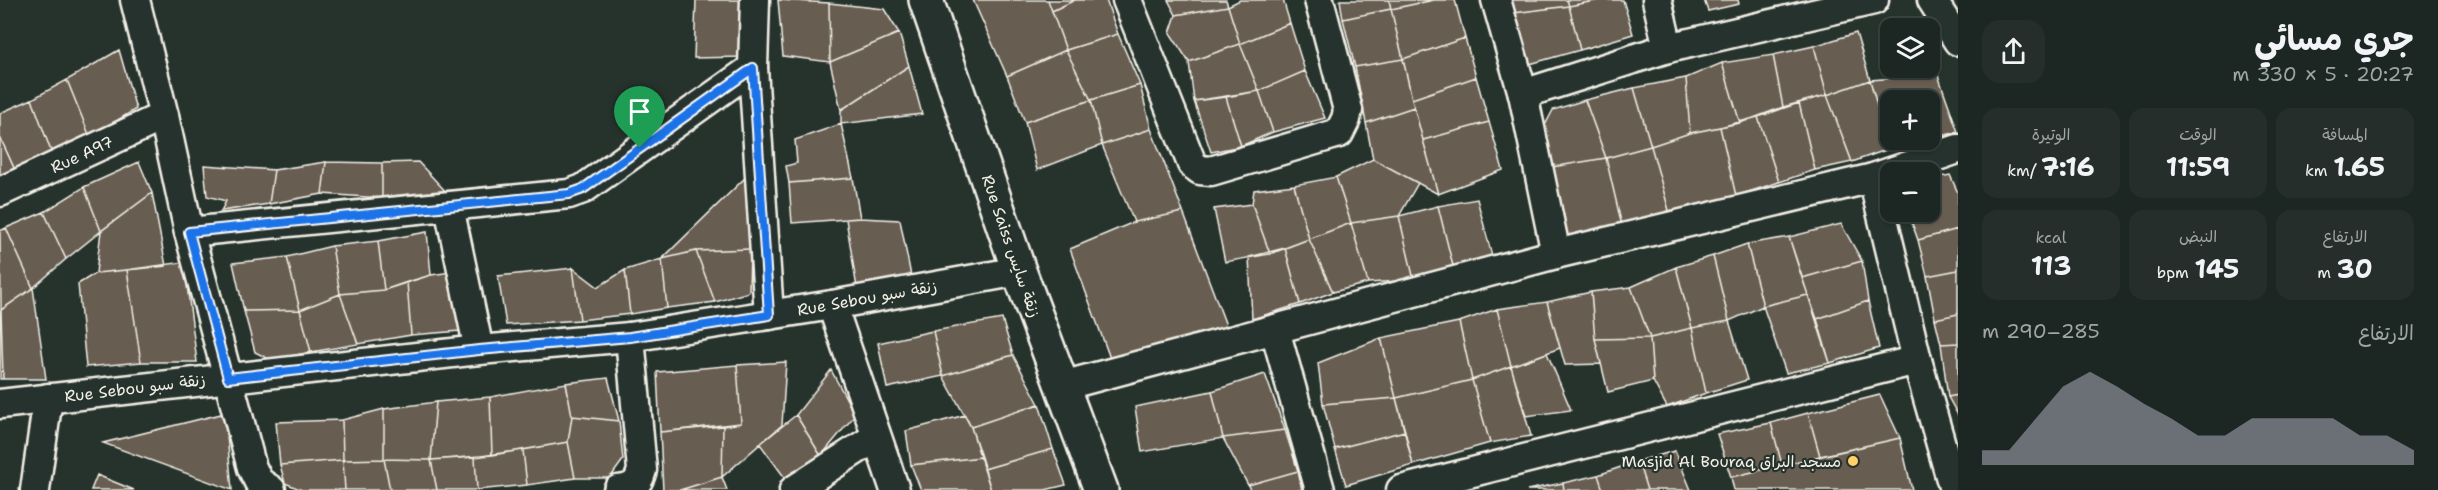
<!DOCTYPE html>
<html lang="ar">
<meta charset="utf-8">
<style>
body{margin:0;font-family:"Shantell Sans","Playpen Sans Arabic",sans-serif;background:#252e2a;color:#f1f3f6;direction:rtl;height:100vh;display:flex;flex-direction:column;font-size:22px;white-space:nowrap}
*{box-sizing:border-box;margin:0}
p{font-size:20px;color:#a0a5a5}
.icon{flex:none;width:33px;height:33px;fill:none;stroke:currentColor;stroke-width:2;stroke-linecap:round;stroke-linejoin:round}
.map{position:relative;flex:1;overflow:hidden;direction:ltr}
.details{display:flex;flex-direction:column;background:#1c2622;width:480px}
.details>*{flex:none}
.tools{position:absolute;left:1880px;top:18px;display:grid;gap:12px}
.tools a{display:grid;place-items:center;width:60px;height:60px;border-radius:12px;background:#1c2622;box-shadow:0 2px 4px #0004,0 0 0 2px #3a4340;font-size:30px}
.pin{position:absolute;display:grid;place-items:center;width:51px;height:51px;color:#fff;margin:-62px -26px;border-radius:50% 50% 50% 0;rotate:-45deg;box-shadow:0 0 6px #0007}
.pin .icon{rotate:45deg}
.round{display:grid;place-items:center;flex:none;width:63px;height:63px;border-radius:18px;background:#252e2a}
.summary{display:flex;align-items:center;justify-content:space-between;height:102px;padding:0 24px}
h1{font-size:33px;font-weight:700;line-height:45px}
.figures{display:grid;grid-template-columns:repeat(3,1fr);gap:9px;height:102px;padding:6px 24px}
.figures div{display:grid;align-content:center;border-radius:15px;background:#252e2a;text-align:center}
.figures b{font-size:26px;font-weight:700}
.figures small{font-size:16px;font-weight:400}
.figures p{font-size:16px}
.chart{height:168px;padding:12px 24px}
.chart p{display:flex;justify-content:space-between}
.chart svg{width:100%;height:108px;margin-top:6px;fill:#8c9099;opacity:.7}
main{display:flex;flex:1;min-height:0}
.map>svg:first-child{display:block}
.building{fill:#675d51;stroke:#f4f1e8;stroke-width:1.5}
.lines{fill:none;stroke-linecap:round;stroke-linejoin:round}
.street-casing{stroke:#f4f1e8;stroke-width:33}
.secondary-casing{stroke:#f4f1e8;stroke-width:38}
.street{stroke:#26332d;stroke-width:28}
.secondary{stroke:#26332d;stroke-width:33}
.route-casing{stroke:#fff;stroke-width:12}
.route{stroke:#1a73e8;stroke-width:8}
.poi-dot{fill:#ffd166;stroke:#26332d;stroke-width:2}
.labels{text-anchor:middle;dominant-baseline:central;stroke-width:4.5;stroke-linejoin:round;paint-order:stroke}
.street-label{font-size:16px;fill:#f4f1e8;stroke:#26332d}
.poi-label{font-size:16px;fill:#f4f1e8;stroke:#26332d;text-anchor:end}
</style>
<main>
<section class="details">
<div class="summary"><div><h1>جري مسائي</h1><p>20:27 · 5 × 330 m</p></div><a class="round"><svg class="icon" aria-label="share" viewBox="0 0 24 24"><path d="M12 15V3M7 8l5-5 5 5M5 13v7h14v-7"/></svg></a></div>
<div class="figures">
<div><p>المسافة</p><b>1.65<small> km</small></b></div>
<div><p>الوقت</p><b>11:59</b></div>
<div><p>الوتيرة</p><b>7:16<small> /km</small></b></div>
</div>
<div class="figures">
<div><p>الارتفاع</p><b>30<small> m</small></b></div>
<div><p>النبض</p><b>145<small> bpm</small></b></div>
<div><p>kcal</p><b>113</b></div>
</div>
<div class="chart"><p><span>الارتفاع</span>285–290 m</p>
<svg viewBox="0 0 160 44" preserveAspectRatio="none"><path d="M0 44V38L10 38L20 25L30 12L40 6L50 12L60 19L70 25L80 32L90 32L100 25L110 25L120 25L130 25L140 32L150 32L160 38V44z"/></svg>
</div>
</section>
<div class="map">
<svg width="1958" height="490" viewBox="0 0 1958 490">
<rect width="100%" height="100%" fill="#26332d"/>
<filter id="ink" filterUnits="userSpaceOnUse"><feTurbulence type="fractalNoise" baseFrequency=".0167" numOctaves="2"/><feDisplacementMap in="SourceGraphic" scale="12" xChannelSelector="R" yChannelSelector="G"/><feConvolveMatrix kernelMatrix="1 2 1 2 8 2 1 2 1" color-interpolation-filters="sRGB"/></filter>
<g filter="url(#ink)">
<path class="building" d="M696 0H741L742 57 694 58Z
M778 0 829 3 830 62 783 56Z
M973 0H1048L1066 50 1007 76Z
M1048 0H1075L1052 11Z
M1075 0H1106L1118 34 1066 50 1052 11Z
M1168 0H1226L1228 6 1176 15Z
M1240 0H1283L1290 23 1240 44 1228 6Z
M1340 0H1389L1391 9 1343 19Z
M1389 0H1434L1391 9Z
M1434 0H1455L1465 38 1403 59 1391 9Z
M1509 0H1567L1569 6 1514 13Z
M1567 0H1600L1569 6Z
M1600 0H1623L1633 34 1580 50 1569 6Z
M1704 0H1738L1739 4 1708 11Z
M829 3 884 9 899 33 830 62Z
M1228 6 1240 44 1189 62 1170 33 1176 15Z
M1569 6 1580 50 1526 65 1514 13Z
M1391 9 1403 59 1355 67 1343 19Z
M1290 23 1305 71 1259 91 1240 44Z
M899 33 909 66 841 110 830 62Z
M1856 33 1870 80 1827 95 1814 46Z
M1118 34 1140 85 1091 100 1066 50Z
M1465 38 1476 77 1412 99 1403 59Z
M1240 44 1259 91 1194 101 1189 62Z
M1814 46 1827 95 1783 107 1773 55Z
M119 50 136 109 90 137 67 80Z
M1066 50 1091 100 1025 122 1007 76Z
M1773 55 1783 107 1740 123 1722 63Z
M1403 59 1414 107 1366 123 1355 67Z
M1722 63 1740 123 1690 133 1686 78Z
M909 66 922 114 841 124V110Z
M1305 71 1325 118 1273 132 1259 91Z
M1938 75 1958 132 1929 139V100H1890V140H1928L1889 149 1870 80Z
M1476 77 1489 122 1423 140 1412 99Z
M1686 78 1690 133 1651 146 1634 88Z
M67 80 90 137 52 154 32 99Z
M1870 80 1889 149 1852 162 1827 95Z
M1140 85 1151 129 1102 145 1091 100Z
M1634 88 1651 146 1606 158 1585 100Z
M1259 91 1273 132 1241 146 1226 97Z
M1827 95 1852 162 1815 170 1799 103Z
M1226 97 1241 146 1211 152 1194 101Z
M32 99 52 154 15 170 0 137V113Z
M1091 100 1102 145 1037 170 1025 122Z
M1585 100 1606 158 1552 167 1542 131 1553 110Z
M1799 103 1815 170 1779 182 1758 117Z
M1414 107 1423 140 1438 194 1373 159 1366 123Z
M1758 117 1779 182 1736 196 1720 127Z
M1489 122 1503 170 1438 194 1423 140Z
M841 124 853 178 789 183 786 166 797 163 795 140Z
M1720 127 1736 196 1670 214 1651 146 1690 133Z
M1151 129 1183 212 1134 222 1102 145Z
M0 137 15 170 0 177Z
M1651 146 1670 214 1622 226 1606 158Z
M1606 158 1622 226 1566 237 1552 167Z
M1373 159 1418 183 1399 216 1351 223 1336 177Z
M139 162 152 193 101 231 84 187Z
M326 162 382 163V198L322 194Z
M326 162 322 194 269 204 274 170Z
M418 162 451 197 382 198V163Z
M204 165 274 170 269 204 221 211 226 201 207 196Z
M1950 175 1958 193V229L1918 240 1908 212H1929V179Z
M1336 177 1351 223 1309 239 1294 185Z
M745 178 750 249 696 251 662 259Z
M853 178 860 218 792 223 789 183Z
M1294 185 1309 239 1270 254 1252 204 1254 190Z
M84 187 101 231 66 259 44 212Z
M152 193 166 266 96 273 101 231Z
M1477 199 1492 256 1453 266 1438 206Z
M1252 204 1270 254 1225 262 1214 209Z
M1438 206 1453 266 1414 280 1399 216Z
M44 212 66 259 33 288 6 228Z
M1183 212 1227 328 1111 361 1070 249 1134 222Z
M1399 216 1414 280 1368 283 1351 223Z
M860 218 900 220 911 276 857 288 846 219Z
M1351 223 1368 283 1333 292 1309 239Z
M1841 224 1862 261 1802 278 1789 237Z
M6 228 33 288 1 310 0 231Z
M1958 229V270L1927 276 1918 240Z
M427 232 431 275 384 290 378 241Z
M1789 237 1808 295 1763 306 1747 244Z
M1309 239 1333 292 1300 304 1285 248Z
M378 241 384 290 340 294 332 246Z
M1747 244 1763 306 1729 321 1713 256Z
M332 246 340 294 300 310 287 257Z
M1285 248 1300 304 1252 319 1249 257Z
M750 249 749 292 715 302 696 251Z
M696 251 715 302 667 308 662 259Z
M1713 256 1729 321 1692 328 1676 267Z
M287 257 300 310 244 311 233 263Z
M662 259 667 308 630 314 625 270Z
M1862 261 1868 301 1817 319 1802 278Z
M184 262 197 362H141L127 270Z
M1676 267 1692 328 1650 338 1631 287Z
M573 268 580 320 506 325 498 276Z
M573 268 598 287 625 270 630 314 580 320Z
M127 270 141 362 86 367 78 284 96 273Z
M1958 270V314L1935 319 1927 276Z
M451 272 460 331 411 335 407 282 431 275Z
M407 282 411 335 358 344 340 294 384 290Z
M1631 287 1650 338 1595 339 1591 292Z
M33 288 46 379H3L1 310Z
M1591 292 1595 339 1601 364 1565 365 1547 302Z
M340 294 358 344 311 352 300 310Z
M1808 295 1830 363 1786 373 1763 306Z
M1868 301 1879 348 1830 363 1817 319Z
M1547 302 1560 348 1511 366 1497 309Z
M1497 309 1511 366 1472 380 1459 322Z
M1 310 3 379H0V311Z
M300 310 311 352 271 360 255 352 244 311Z
M1958 314V343L1941 344 1935 319Z
M1002 319 1013 355 943 376 933 331Z
M1729 321 1747 380 1706 393 1692 328Z
M1459 322 1472 380 1396 398 1381 338Z
M1692 328 1706 393 1667 407 1653 381 1650 338Z
M933 331 943 376 887 388 878 343Z
M1381 338 1396 398 1323 404 1318 363Z
M1650 338 1653 381 1608 392 1595 339Z
M1958 343V395L1948 397 1941 344Z
M1547 353 1571 410 1526 416 1511 366Z
M1013 355 1039 404 971 427 943 376Z
M786 362 782 425 722 477 723 426 741 423 737 365Z
M737 365 741 423 660 432 657 372Z
M1511 366 1531 436 1490 443 1472 380Z
M831 370 855 415 821 456 796 415Z
M1265 374 1285 430 1223 438 1212 391Z
M608 378 619 421 572 416 566 383Z
M1472 380 1490 443 1413 465 1396 398Z
M566 383 572 416 568 442 492 455 490 397Z
M1212 391 1223 438 1142 452 1135 407Z
M1880 395 1900 438 1820 456 1808 413Z
M1958 395V415L1948 397Z
M490 397 492 455 431 460 436 402Z
M1396 398 1405 431 1335 449 1323 404Z
M436 402 431 460 384 459V409Z
M1039 404 1053 449 984 469 971 427Z
M384 409V459L343 460 342 420Z
M225 413 232 490 103 443Z
M1808 413 1820 456 1782 465 1771 423Z
M796 415 821 456 785 478 760 444Z
M965 415 971 427 981 457 911 465 906 431Z
M572 416 619 421 623 460 610 478H575L568 442Z
M342 420 343 460 280 465 276 422Z
M1771 423 1782 465 1731 477 1717 434Z
M723 426 722 477 680 490H663L660 432Z
M1285 430 1298 471 1248 485 1223 438Z
M1405 431 1413 465 1346 485 1335 449Z
M1900 438 1912 490H1734L1731 477Z
M568 442 575 478 527 485 523 450Z
M1053 449 1066 485 1045 490H991L984 469Z
M523 450 527 485 477 490 475 457Z
M1675 451 1691 490H1647L1638 461Z
M475 457 477 490H437L431 460Z
M981 457 991 490H921L911 465Z
M384 459 431 460 437 490H390Z
M384 459 390 490H345L343 460Z
M343 460 345 490H302L285 483 280 465Z
M1638 461 1647 490H1603L1598 475Z
M1298 471 1302 490H1250L1248 485Z
M97 475 134 490H91Z
M1598 475 1603 490H1564L1563 483Z
M722 477 727 490H680Z
M1563 483 1564 490H1527Z"/>
<g class="lines">
<defs>
<g id="street">
<path d="M135 0 164 116 189 232 252 468 259 482 271 490"/>
<path d="M755 0 753 68 769 315"/>
<path d="M1127 0 1192 164 1200 170 1211 171 1339 133 1346 119 1348 110 1319 0"/>
<path d="M1496 0 1523 94 1556 254"/>
<path d="M1657 0 1668 48"/>
<path d="M1932 0 1958 41"/>
<path d="M1523 94 1668 48 1874 0"/>
<path d="M1873 178 1917 360 1954 490"/>
<path id="s1" d="M0 192 164 116"/>
<path d="M449 207 479 350"/>
<path d="M189 232 569 194 583 189 753 68"/>
<path d="M832 305 895 490"/>
<path d="M1275 330 1320 490"/>
<path d="M1062 386 1556 254 1873 178 1958 149"/>
<path d="M0 404 479 350 630 337 832 305 1019 271"/>
<path d="M35 490 48 398"/>
<path d="M618 490C633 488 638 485 642 470L630 337"/>
<path d="M794 490 876 437"/>
<path d="M1401 490 1917 360"/>
</g>
<path id="secondary" d="M926 0 1019 271 1101 490"/>
</defs>
<use href="#street" class="street-casing"/>
<use href="#secondary" class="secondary-casing"/>
<use href="#street" class="street"/>
<use href="#secondary" class="secondary"/>
</g>
</g>
<g class="lines" filter="url(#ink)">
<defs>
<path id="route" d="M753 68 769 315 630 337 479 350 228 378 189 232 569 194 583 189Z"/>
</defs>
<use href="#route" class="route-casing"/>
<use href="#route" class="route"/>
</g>
<circle class="poi-dot" cx="1853" cy="461" r="6"/>
<g class="labels">
<g class="street-label">
<text stroke="none"><textPath href="#s1" startOffset="90">Rue A97</textPath></text>
<text transform="translate(1011 246) rotate(71)">Rue Saiss زنقة سايس</text>
<text transform="translate(867 298) rotate(-10)">Rue Sebou زنقة سبو</text>
<text transform="translate(135 388) rotate(-7)">Rue Sebou زنقة سبو</text>
</g>
<g class="poi-label">
<text x="1841" y="461">Masjid Al Bouraq مسجد البراق</text>
</g>
</g>
</svg>
<div class="tools">
<a><svg class="icon" aria-label="layers" viewBox="0 0 24 24"><path d="M12 4l9 5-9 5-9-5zM3 14l9 5 9-5"/></svg></a>
<a>+</a>
<a>−</a>
</div>
<div class="pin" style="left:640px;top:148px;background:#1e9e55"><svg class="icon" aria-label="arrive" viewBox="0 0 24 24"><path d="M6 21V4h12l-3 4 3 4H6"/></svg></div>
</div>
</main>
